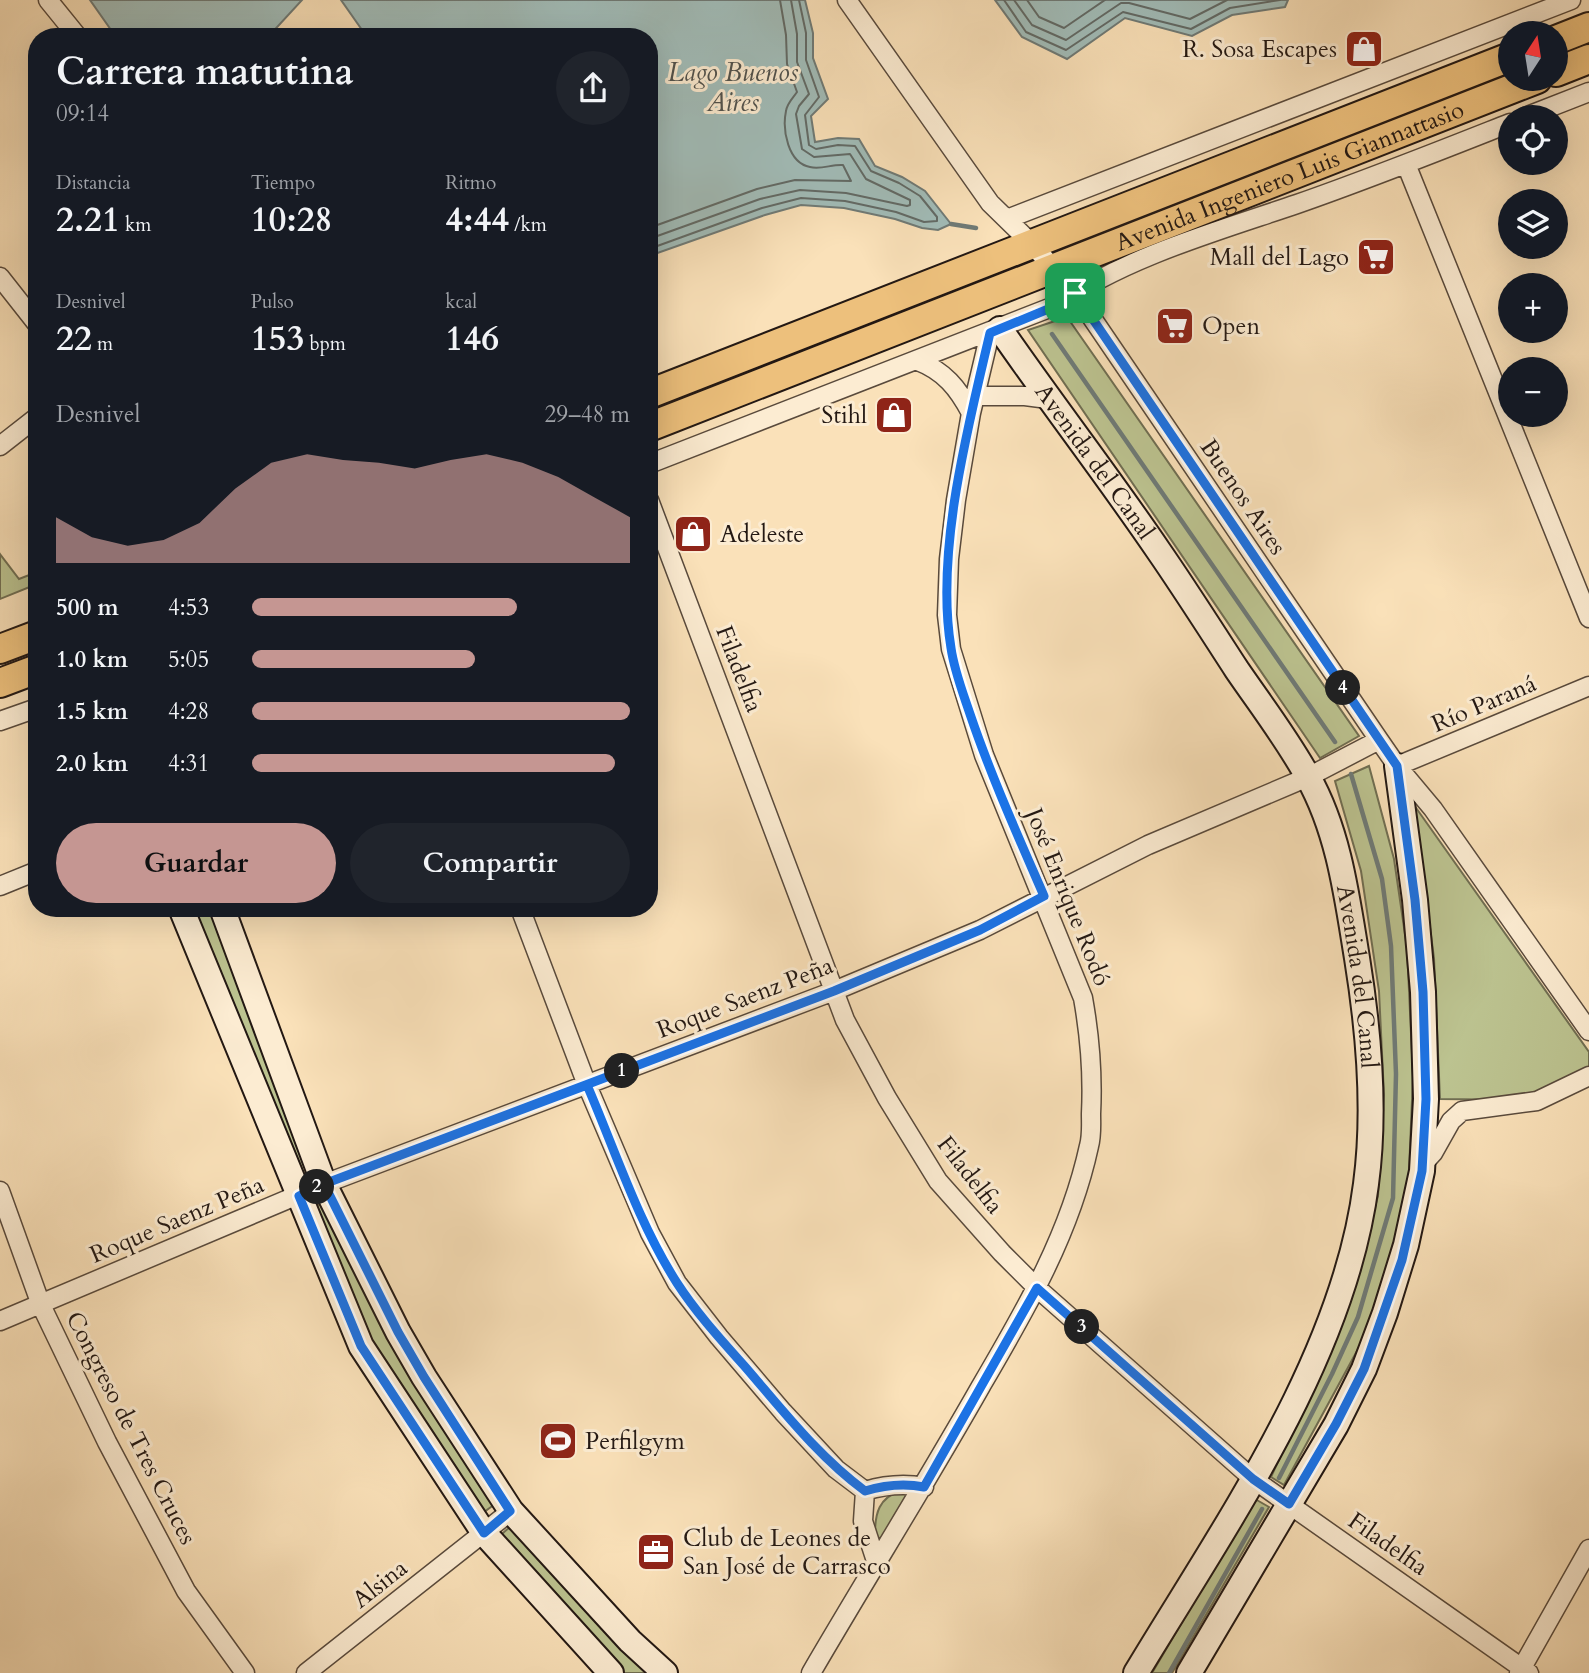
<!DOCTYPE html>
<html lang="es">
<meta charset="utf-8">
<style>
body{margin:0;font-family:Cardo,serif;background:#20242c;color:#f1f3f6;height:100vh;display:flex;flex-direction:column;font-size:26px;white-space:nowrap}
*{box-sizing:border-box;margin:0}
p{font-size:23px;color:#9ea1a6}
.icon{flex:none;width:38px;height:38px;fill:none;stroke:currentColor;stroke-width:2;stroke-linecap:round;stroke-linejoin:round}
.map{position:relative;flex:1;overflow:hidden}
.details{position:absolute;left:28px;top:28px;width:630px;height:889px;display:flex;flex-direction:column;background:#171b24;border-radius:28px;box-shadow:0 7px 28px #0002}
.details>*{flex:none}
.needle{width:46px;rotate:12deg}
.buttons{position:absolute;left:1498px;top:21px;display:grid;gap:14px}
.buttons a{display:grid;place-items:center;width:70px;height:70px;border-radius:50%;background:#171b24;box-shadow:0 7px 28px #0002;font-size:35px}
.pin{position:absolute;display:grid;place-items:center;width:60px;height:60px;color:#fff;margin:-30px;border-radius:14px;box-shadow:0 4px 10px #0006}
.km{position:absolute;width:35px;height:35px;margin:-18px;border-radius:50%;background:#222;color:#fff;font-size:19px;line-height:35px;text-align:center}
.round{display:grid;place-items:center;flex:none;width:74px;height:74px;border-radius:37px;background:#20242c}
.head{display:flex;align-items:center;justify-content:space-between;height:119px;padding:0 28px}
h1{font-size:38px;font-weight:700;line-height:52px}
.metrics{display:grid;grid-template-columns:repeat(3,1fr);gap:10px;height:119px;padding:7px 28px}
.metrics div{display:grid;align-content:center}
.metrics b{font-size:35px;font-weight:700}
.metrics small{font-size:19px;font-weight:400}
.metrics p{font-size:19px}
.chart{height:196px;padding:14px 28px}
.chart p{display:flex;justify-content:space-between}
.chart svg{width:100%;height:126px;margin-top:7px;fill:#c59692;opacity:.7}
.button{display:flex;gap:14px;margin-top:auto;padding:14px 28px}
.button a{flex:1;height:80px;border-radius:42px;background:#c59692;color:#111;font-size:28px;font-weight:700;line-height:80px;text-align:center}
.button a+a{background:#20242c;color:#f1f3f6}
ul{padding:0 28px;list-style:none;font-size:23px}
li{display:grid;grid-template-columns:112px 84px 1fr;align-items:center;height:52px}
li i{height:18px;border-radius:9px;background:#c59692}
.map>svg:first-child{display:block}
.green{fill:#bcc390;stroke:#706e52;stroke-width:2}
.water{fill:#a1bcb8;stroke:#6f7a76;stroke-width:2}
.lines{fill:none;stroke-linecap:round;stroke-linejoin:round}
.shore{stroke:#626a66;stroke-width:2}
.stream{stroke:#6f7a76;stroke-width:4.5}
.street-casing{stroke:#594a3c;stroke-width:21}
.secondary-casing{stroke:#231813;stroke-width:28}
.primary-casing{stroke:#231813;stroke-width:32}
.street{stroke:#fcecd2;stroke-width:18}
.secondary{stroke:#fcecd2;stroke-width:24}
.primary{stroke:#edc07c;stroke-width:28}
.route-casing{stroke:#fff;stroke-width:14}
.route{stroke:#1a73e8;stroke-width:9}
.labels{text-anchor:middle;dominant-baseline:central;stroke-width:6;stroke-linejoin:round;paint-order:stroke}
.poi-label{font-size:24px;fill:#231813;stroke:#fcecd2;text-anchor:start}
.street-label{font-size:24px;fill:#231813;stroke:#fcecd2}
.water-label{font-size:26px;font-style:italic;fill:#4f514d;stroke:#fcecd2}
</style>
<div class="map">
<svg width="1589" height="1673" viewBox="0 0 1589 1673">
<rect width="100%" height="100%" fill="#fae1b9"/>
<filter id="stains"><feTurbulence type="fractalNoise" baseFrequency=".00286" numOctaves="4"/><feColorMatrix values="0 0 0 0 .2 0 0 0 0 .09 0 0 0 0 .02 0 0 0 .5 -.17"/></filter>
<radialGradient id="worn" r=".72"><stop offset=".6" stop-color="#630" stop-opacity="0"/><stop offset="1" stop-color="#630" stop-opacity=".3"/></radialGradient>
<path class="green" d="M1510 64V78L1090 244 1088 240 1245 178 1387 113Z
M995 272 997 274 736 376 649 417V404Z
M1067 317 1359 736 1320 758 1028 330Z
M0 554 19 579 37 572V584L0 599Z
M1369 766 1394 859 1407 948 1413 1076 1408 1195 1370 1327 1284 1485 1271 1477 1345 1317 1378 1196 1384 1095 1379 991 1361 871 1335 781Z
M1414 805 1589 1052V1070L1530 1100 1440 1099 1434 958Z
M193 908H211L316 1175 299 1182Z
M325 1201 495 1504 480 1515 382 1367 311 1209Z
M900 1491 909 1495 882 1541 875 1534C875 1513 879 1498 900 1491Z
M1255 1499 1269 1507 1172 1673H1152Z
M511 1526 655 1673H624L610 1660 496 1539Z"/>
<path class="water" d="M90 0H302L268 37H116Z
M341 0H805L813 33V58L828 99 811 116 815 142 838 138 859 139 875 166 902 177 925 191 951 224 938 230 922 228 895 219 844 208 801 205 765 215 649 256V37H367Z
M995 0H1288L1285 7 1232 15 1192 36 1125 18 1067 59 1022 37Z"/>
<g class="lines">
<path class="shore" d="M1004 0 1026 32 1066 50 1123 12 1191 29 1230 8 1280 0
M1014 0 1032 25 1066 40 1121 3H1129L1190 19 1227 0
M1027 0 1039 17 1064 28 1105 0
M649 228 757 189 795 180 851 181 843 165C832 164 821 170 810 167 788 163 782 130 786 111 787 103 793 98 797 92L787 64 786 35 780 0
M649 239 760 199 800 190 846 193 907 206 910 205V200L866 179 850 154 814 157 802 149 796 114 799 106 809 94 797 62V34L791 0
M649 249 762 208 801 198 845 201 896 212 924 222 937 221V217L920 196 899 183 871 171 855 146 838 145 816 149 809 145 805 115 819 97 806 60V33L799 0"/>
<path class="stream" d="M951 224 976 228
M1052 334 1335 742
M1279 1478 1332 1374 1358 1317 1393 1198 1396 1074 1391 946 1382 879 1351 774
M1169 1673 1262 1509"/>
<defs>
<path id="street" d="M48 0 78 37
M847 0 990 203 1032 244 1075 293 1379 740 1397 766 1433 809 1589 1031
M1525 117 1589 92
M1406 164 1589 618
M1007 219 1571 0
M0 277 37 324
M918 361C944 371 958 388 971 413
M975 396H1025L1048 399
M0 446 37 417
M649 464 1057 305C1125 257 1218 231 1297 204 1369 179 1439 151 1510 123
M649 500 845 1020 887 1098 938 1181 1002 1253 1037 1288 1253 1479 1529 1673
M0 721 37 708
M1397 766 1589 686
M0 886 37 871
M520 908 587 1085 650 1233 677 1283 719 1337 783 1412 836 1469 865 1491
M1423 1164 1433 1153 1451 1121 1462 1111 1537 1101 1589 1076
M0 1191 41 1305 107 1442 186 1591 245 1673
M0 1321 324 1184 834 991 980 930 1148 845 1308 777 1379 740
M876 1561 863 1521 865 1491C885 1485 903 1483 924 1487
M306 1673 511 1511
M811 1673C867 1577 926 1483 981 1386 1026 1309 1070 1234 1089 1146 1092 1135 1091 1124 1091 1114 1093 1074 1090 1037 1083 998L984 755 951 649 947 615 949 559 956 500 971 413 990 333
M1519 1673 1589 1549"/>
<g id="secondary">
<path id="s1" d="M1000 329C1051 403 1107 475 1158 550 1185 589 1211 630 1237 670 1261 705 1288 740 1308 777 1339 832 1347 897 1357 958 1369 1032 1376 1110 1366 1184 1344 1358 1225 1525 1136 1673"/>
<path d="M181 908 361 1346 484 1533 611 1673"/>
<path d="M222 908 324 1184 398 1332 424 1377 511 1511 630 1641 665 1673"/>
<path d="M1189 1673 1336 1425 1364 1369 1385 1313 1406 1245 1422 1171 1426 1099 1423 992 1415 900 1397 766"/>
</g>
<g id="primary">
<path d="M1556 40 1589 27"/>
<path d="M1556 72 1589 59"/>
<path d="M649 394 1510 57"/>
<path id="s2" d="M649 427 1537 79"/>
<path d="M0 649 37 635"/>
<path d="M0 683 37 669"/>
</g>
</defs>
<use href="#street" class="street-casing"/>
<use href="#secondary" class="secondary-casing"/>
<use href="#primary" class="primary-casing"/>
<use href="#street" class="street"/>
<use href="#secondary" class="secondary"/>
<use href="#primary" class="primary"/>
</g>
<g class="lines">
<defs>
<path id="route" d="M1075 293 1058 305 990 333C968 427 935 552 951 648 954 670 963 693 970 714 991 776 1018 836 1044 896L980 930 834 991 324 1184 398 1332 424 1377 510 1511 484 1533 361 1346 299 1196 324 1184 587 1085C615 1150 638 1222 677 1283 697 1314 723 1342 747 1369 784 1412 819 1457 865 1491 885 1485 903 1483 924 1487L1037 1288 1253 1479 1289 1504 1336 1424 1364 1369 1402 1260 1422 1171 1426 1099 1423 992 1415 900 1397 766 1075 293"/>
</defs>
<use href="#route" class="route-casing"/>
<use href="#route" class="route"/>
</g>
<defs>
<symbol id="shop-square" viewBox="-11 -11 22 22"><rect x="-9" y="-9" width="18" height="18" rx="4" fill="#8f2418" stroke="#fcecd2"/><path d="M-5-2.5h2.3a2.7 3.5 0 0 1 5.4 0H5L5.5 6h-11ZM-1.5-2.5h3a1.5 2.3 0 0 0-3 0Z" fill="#fff"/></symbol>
<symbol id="supermarket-square" viewBox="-11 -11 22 22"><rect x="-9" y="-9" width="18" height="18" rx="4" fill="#8f2418" stroke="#fcecd2"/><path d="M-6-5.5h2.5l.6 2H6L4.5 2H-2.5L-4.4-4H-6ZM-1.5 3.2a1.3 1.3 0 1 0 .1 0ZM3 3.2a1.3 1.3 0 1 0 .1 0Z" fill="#fff"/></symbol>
<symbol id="stadium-square" viewBox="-11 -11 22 22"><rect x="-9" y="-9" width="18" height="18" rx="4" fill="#8f2418" stroke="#fcecd2"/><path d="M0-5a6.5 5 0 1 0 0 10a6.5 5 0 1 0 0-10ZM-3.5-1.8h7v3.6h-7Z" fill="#fff"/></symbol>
<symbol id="office-square" viewBox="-11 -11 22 22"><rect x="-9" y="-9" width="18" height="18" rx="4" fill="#8f2418" stroke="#fcecd2"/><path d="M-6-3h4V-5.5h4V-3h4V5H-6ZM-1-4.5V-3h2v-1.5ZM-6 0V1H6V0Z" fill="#fff"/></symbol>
</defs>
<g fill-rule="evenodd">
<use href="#shop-square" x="1342" y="27" width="44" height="44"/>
<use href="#supermarket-square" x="1354" y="235" width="44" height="44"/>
<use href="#supermarket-square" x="1153" y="304" width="44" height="44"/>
<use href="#shop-square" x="872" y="393" width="44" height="44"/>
<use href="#shop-square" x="671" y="512" width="44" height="44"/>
<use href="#stadium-square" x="536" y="1419" width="44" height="44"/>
<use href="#office-square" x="634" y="1530" width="44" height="44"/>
</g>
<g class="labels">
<g class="poi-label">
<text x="1337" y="49" text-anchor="end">R. Sosa Escapes</text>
<text x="1349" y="257" text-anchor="end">Mall del Lago</text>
<text x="1202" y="326">Open</text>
<text x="867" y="415" text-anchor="end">Stihl</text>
<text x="720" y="534">Adeleste</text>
<text x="585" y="1441">Perfilgym</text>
<text x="683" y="1538">Club de Leones de<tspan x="683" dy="28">San José de Carrasco</tspan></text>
</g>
<g class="street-label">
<text stroke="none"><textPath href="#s2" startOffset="688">Avenida Ingeniero Luis Giannattasio</textPath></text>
<text stroke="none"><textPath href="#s1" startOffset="163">Avenida del Canal</textPath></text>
<text transform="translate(1243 497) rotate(56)">Buenos Aires</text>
<text transform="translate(739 669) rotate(69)">Filadelfia</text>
<text transform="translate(1484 704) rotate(-23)">Río Paraná</text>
<text transform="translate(1068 897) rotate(68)">José Enrique Rodó</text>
<text stroke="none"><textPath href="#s1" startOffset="751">Avenida del Canal</textPath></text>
<text transform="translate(745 998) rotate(-21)">Roque Saenz Peña</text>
<text transform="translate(970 1175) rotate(52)">Filadelfia</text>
<text transform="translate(177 1220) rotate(-23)">Roque Saenz Peña</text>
<text transform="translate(131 1428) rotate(63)">Congreso de Tres Cruces</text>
<text transform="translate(1388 1544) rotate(35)">Filadelfia</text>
<text transform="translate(380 1584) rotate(-38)">Alsina</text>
</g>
<g class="water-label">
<text x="733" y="72">Lago Buenos<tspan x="733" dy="30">Aires</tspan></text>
</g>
</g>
<rect width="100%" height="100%" filter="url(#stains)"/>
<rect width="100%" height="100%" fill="url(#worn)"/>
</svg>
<div class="buttons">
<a><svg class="needle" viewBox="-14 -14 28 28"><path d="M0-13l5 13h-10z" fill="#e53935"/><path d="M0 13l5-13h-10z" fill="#9ea1a6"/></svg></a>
<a><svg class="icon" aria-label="locate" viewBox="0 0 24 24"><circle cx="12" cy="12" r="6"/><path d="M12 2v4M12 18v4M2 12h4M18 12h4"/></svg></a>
<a><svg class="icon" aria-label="layers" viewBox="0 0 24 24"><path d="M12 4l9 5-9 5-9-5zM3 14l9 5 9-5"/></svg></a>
<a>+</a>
<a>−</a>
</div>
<div class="pin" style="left:1075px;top:293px;background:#1e9e55"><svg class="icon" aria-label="arrive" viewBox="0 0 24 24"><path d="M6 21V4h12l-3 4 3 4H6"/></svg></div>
<b class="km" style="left:622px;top:1071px">1</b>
<b class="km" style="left:317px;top:1187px">2</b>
<b class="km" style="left:1082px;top:1327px">3</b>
<b class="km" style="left:1343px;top:688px">4</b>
<section class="details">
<div class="head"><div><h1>Carrera matutina</h1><p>09:14</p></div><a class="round"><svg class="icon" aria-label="share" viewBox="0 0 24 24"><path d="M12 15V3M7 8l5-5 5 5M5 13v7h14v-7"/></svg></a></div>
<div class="metrics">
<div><p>Distancia</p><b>2.21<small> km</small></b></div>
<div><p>Tiempo</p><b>10:28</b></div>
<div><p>Ritmo</p><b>4:44<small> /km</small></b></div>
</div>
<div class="metrics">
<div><p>Desnivel</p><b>22<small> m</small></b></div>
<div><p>Pulso</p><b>153<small> bpm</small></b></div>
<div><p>kcal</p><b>146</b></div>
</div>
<div class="chart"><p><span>Desnivel</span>29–48 m</p>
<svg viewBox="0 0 160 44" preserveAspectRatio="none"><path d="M0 44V28L10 35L20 38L30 36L40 30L50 18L60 9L70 6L80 8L90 9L100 11L110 8L120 6L130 9L140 14L150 21L160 28V44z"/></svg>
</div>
<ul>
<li><b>500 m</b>4:53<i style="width:70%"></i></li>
<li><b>1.0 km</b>5:05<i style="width:59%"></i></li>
<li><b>1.5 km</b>4:28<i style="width:100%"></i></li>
<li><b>2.0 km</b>4:31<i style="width:96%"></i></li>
</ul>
<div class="button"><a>Guardar</a><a>Compartir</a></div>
</section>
</div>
